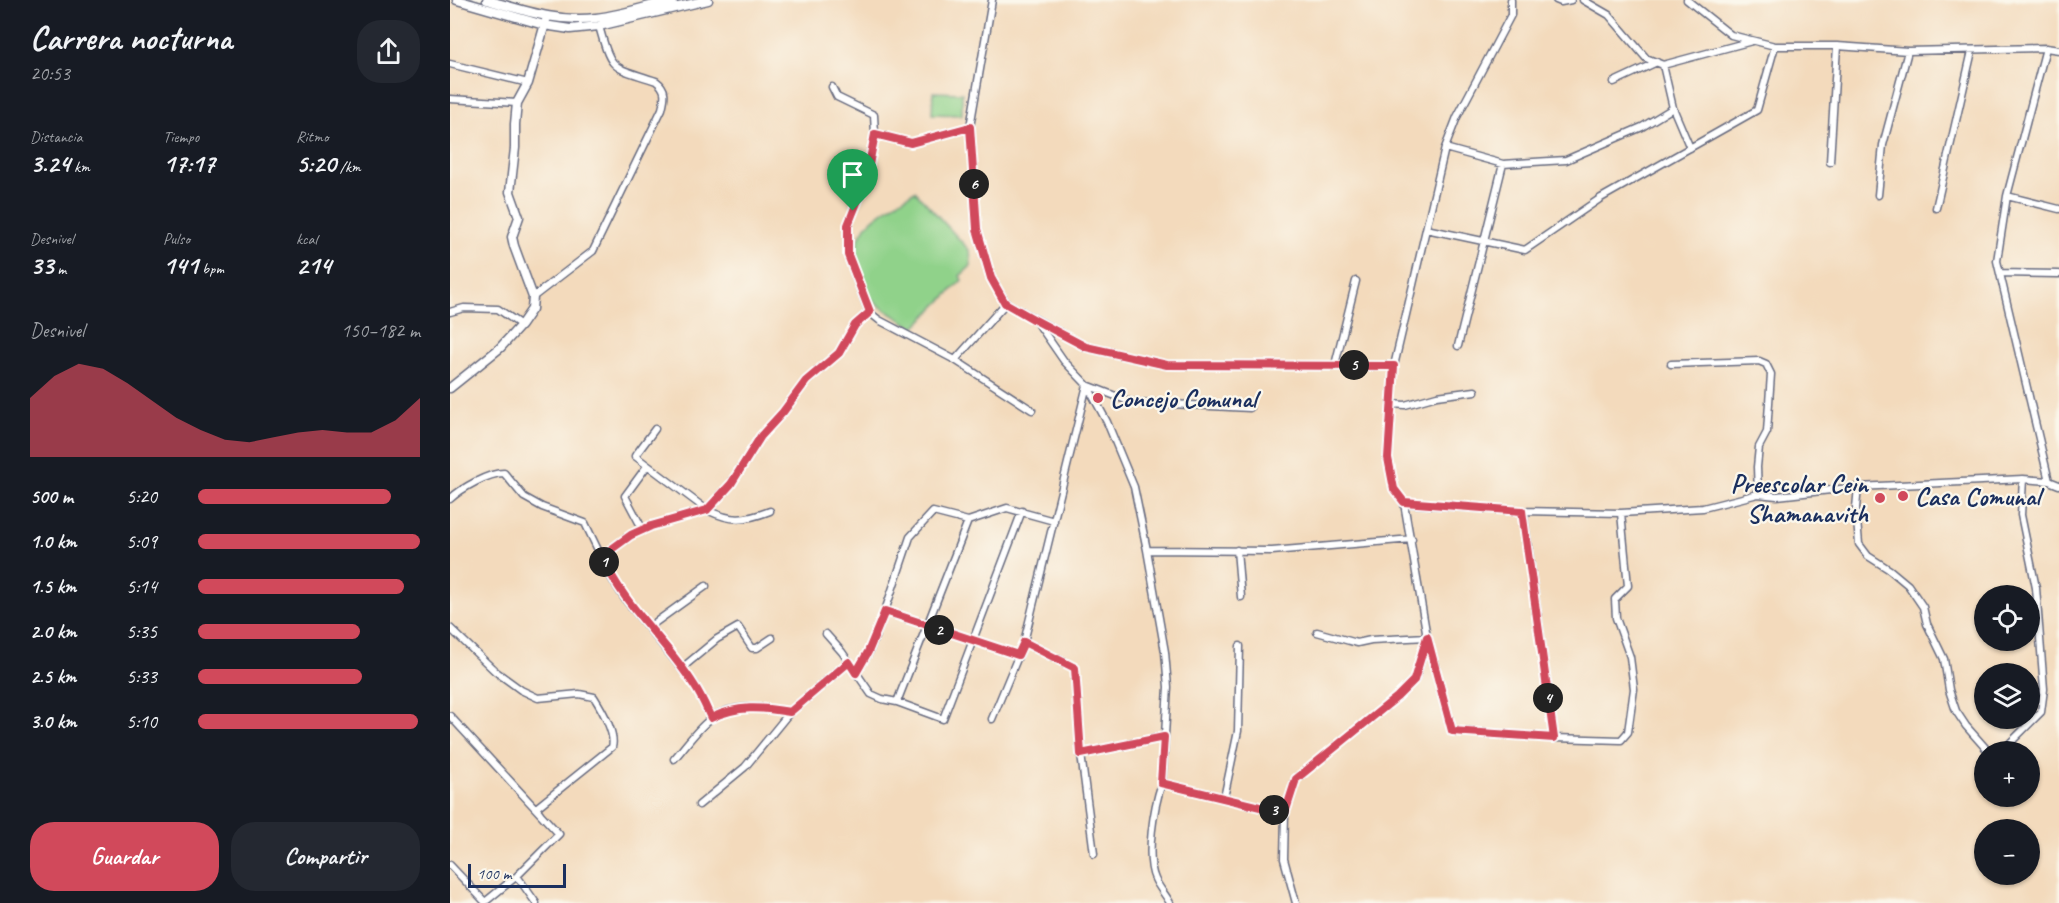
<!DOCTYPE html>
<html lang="es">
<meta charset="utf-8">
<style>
body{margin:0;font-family:Caveat,sans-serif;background:#242831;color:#f1f3f6;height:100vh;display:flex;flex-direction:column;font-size:22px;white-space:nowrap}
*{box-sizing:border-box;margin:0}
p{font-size:20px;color:#9ea1a6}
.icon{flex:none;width:33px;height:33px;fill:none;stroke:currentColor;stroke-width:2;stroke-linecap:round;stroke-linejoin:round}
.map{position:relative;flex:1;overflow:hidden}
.panel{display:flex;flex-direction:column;background:#171b24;width:450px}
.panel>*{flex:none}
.fabs{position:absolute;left:1524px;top:585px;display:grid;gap:12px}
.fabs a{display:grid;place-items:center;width:66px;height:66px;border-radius:50%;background:#171b24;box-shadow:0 2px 4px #0004;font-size:30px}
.scale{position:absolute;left:18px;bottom:15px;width:98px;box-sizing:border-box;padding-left:6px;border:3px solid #1b2f5e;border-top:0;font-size:16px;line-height:21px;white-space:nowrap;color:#1b2f5e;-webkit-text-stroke:4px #fbf7ec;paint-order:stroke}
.pin{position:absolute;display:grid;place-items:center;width:51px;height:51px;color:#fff;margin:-62px -26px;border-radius:50% 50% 50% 0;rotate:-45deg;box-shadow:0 0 6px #0007}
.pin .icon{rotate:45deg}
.km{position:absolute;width:30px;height:30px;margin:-15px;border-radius:50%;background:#222;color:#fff;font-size:16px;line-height:30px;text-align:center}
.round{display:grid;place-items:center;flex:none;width:63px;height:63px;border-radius:24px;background:#242831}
.summary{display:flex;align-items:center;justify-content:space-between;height:102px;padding:0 30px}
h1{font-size:33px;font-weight:800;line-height:45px}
.figures{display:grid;grid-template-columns:repeat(3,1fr);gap:9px;height:102px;padding:6px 30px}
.figures div{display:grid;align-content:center}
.figures b{font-size:26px;font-weight:800}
.figures small{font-size:16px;font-weight:400}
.figures p{font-size:16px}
.chart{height:168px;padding:12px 30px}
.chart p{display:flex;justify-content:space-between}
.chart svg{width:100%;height:108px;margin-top:6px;fill:#d1495b;opacity:.7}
.primary-button{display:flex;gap:12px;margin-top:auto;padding:12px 30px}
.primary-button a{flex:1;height:69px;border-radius:24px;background:#d1495b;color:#fff;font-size:24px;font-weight:800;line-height:69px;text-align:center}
.primary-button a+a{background:#242831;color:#f1f3f6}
ul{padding:0 30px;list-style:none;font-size:20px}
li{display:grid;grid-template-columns:96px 72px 1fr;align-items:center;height:45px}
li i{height:15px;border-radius:8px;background:#d1495b}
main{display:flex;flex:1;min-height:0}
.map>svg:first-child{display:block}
.green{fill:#90d28a;stroke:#568074;stroke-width:1.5}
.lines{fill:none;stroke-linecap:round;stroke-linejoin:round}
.street-casing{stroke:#676b7f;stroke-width:9}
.secondary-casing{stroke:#676b7f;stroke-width:11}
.street{stroke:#fff;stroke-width:6}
.secondary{stroke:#fff;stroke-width:8}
.route-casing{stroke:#fff;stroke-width:12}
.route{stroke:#d1495b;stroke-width:8}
.poi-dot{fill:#d1495b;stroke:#fbf7ec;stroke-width:2}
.labels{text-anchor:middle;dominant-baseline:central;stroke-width:4.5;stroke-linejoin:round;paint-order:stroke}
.poi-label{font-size:26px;font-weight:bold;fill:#1b2f5e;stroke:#fbf7ec;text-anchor:start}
</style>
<main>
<section class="panel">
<div class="summary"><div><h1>Carrera nocturna</h1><p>20:53</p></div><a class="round"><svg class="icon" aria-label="share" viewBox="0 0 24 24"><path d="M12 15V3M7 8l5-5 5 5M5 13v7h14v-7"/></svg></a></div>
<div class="figures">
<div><p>Distancia</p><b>3.24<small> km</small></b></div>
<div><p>Tiempo</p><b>17:17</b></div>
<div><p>Ritmo</p><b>5:20<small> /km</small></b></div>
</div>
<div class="figures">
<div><p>Desnivel</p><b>33<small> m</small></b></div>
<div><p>Pulso</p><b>141<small> bpm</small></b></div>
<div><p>kcal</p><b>214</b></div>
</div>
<div class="chart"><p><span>Desnivel</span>150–182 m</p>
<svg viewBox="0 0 160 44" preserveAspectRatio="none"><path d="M0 44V20L10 11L20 6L30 8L40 14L50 21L60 28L70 33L80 37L90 38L100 36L110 34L120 33L130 34L140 34L150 29L160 20V44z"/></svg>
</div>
<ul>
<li><b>500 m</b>5:20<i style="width:87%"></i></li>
<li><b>1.0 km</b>5:09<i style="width:100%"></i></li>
<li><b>1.5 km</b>5:14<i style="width:93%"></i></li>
<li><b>2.0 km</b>5:35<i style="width:73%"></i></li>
<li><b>2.5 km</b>5:33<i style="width:74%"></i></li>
<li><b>3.0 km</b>5:10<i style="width:99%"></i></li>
</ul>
<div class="primary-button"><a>Guardar</a><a>Compartir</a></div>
</section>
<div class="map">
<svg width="1609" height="903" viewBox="0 0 1609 903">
<rect width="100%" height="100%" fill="#fbf7ec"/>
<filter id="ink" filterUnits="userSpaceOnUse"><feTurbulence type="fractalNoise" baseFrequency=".0167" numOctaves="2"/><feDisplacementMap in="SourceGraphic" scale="12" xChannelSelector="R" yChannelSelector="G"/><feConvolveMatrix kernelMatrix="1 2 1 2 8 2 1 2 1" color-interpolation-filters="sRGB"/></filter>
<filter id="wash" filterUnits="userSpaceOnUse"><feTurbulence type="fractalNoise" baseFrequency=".008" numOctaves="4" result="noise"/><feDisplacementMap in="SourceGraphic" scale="24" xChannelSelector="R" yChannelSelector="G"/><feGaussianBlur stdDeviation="1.35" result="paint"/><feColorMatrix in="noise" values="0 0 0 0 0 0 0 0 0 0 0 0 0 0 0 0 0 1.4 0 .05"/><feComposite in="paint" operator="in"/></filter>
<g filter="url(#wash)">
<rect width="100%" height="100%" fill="#f3dabc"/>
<path class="green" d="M483 92 512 93V115L482 114Z
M465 191 520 251 521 266 510 276 512 280 464 328C450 318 430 309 418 296 402 276 400 242 419 223 430 211 451 200 465 191Z"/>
</g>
<g filter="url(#ink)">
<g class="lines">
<defs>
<path id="street" d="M542 0 520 127 527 229 541 278 556 303 636 347 717 365 944 366
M1061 0V15L1007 117 995 148 944 366 938 458 944 489 954 503 1073 511 1171 513 1253 508 1308 494 1327 496 1408 487 1573 479 1599 481 1609 485
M1106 0 1111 2 1121 0
M1133 0 1159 15 1196 58 1213 65 1302 41
M1237 0 1281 35 1325 46H1387L1458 51 1596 48 1609 50
M1596 48 1557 196 1547 261 1599 481
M0 64 78 83
M1213 65 1223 108 1240 148
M1164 82 1207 62
M382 87 387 97 424 115 425 134
M0 99 67 103
M520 127 461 143 425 134 416 180 398 225V255L419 312 429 320 505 360 556 303
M995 148 1053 164 1116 160 1192 127 1223 108
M1380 162 1387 46
M1428 195 1433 145 1458 51
M1557 196 1609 209
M1486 208 1522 51
M976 229 1075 250 1151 198 1307 110 1325 46
M1550 273 1609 274
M83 297 143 251 212 109C215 97 217 89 206 81 162 66 162 73 149 26
M0 312 14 308 48 309 71 325
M587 322 614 361 637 385 574 642 625 668 631 754
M1008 346 1053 164
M505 360 582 410
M1221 364 1309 361 1316 364 1321 374 1317 432 1309 447 1307 467 1308 494
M885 365 906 281
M941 404 955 405 987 396 1025 391
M800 408 681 402 637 385 657 422 684 487 697 550 715 652 718 687 712 783 835 813 846 779 947 697 965 679 977 637 921 640 907 643 867 632
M205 429 185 456 257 510 281 484 311 436 333 412 356 381 389 353 405 325 419 312
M1408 487 1406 508 1409 544 1418 556 1440 570 1458 585 1473 607 1477 624 1494 659 1499 690 1506 711 1516 726 1539 752
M0 499C12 488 38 473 54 473L74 497 92 507 135 523 161 577 175 599 245 685 261 718
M954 503 977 637 1002 731 1104 738 1073 511
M572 511 493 719 447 702 518 521 557 508 604 521
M193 530 175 496 197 466
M697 550 822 551 962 539
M787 550 791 597
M152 556 181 535 201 526 257 510C282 522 294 521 320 511
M435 611 568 655
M199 627 256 586
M0 628 45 671 71 690 88 698 129 694 144 697C151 708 166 734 162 747L86 808 90 813
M376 634 392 652 421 694 432 699 447 702
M232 668 267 639 288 627 302 648H307L322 638
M406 673 419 652 435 611 460 537 483 512 518 521
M0 716 109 834 67 876 35 902 0 865
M542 719 574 642
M1104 738 1171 740 1178 732 1184 689 1180 657 1166 618 1165 599 1178 586 1171 513
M1559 752 1560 743 1591 712 1594 689 1586 588 1571 515 1573 479
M224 759C235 747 249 726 262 718 285 702 315 708 340 712
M712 783C704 806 695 857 705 879 709 888 716 895 720 903
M774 798 788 731 790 646
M249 805 295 767 340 712 399 662
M835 813 834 859 846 903
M644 854 631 754 714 737
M67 876 86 903"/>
<path id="secondary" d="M7 0 94 25 120 29 149 26 258 0
M37 0C73 10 108 23 146 18 172 15 198 6 223 0
M0 388 50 348 71 325 82 309 83 297 64 246 62 237 69 217 60 192 65 148V124L67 103 78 83 97 17"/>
</defs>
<use href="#street" class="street-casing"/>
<use href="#secondary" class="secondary-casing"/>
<use href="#street" class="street"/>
<use href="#secondary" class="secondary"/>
</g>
</g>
<g class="lines" filter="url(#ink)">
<defs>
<path id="route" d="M520 127 527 229 541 278 555 303 585 320 636 347 717 365 944 366 938 458 944 489 954 502 1072 511 1104 738 1002 731 977 637 964 680 947 697 846 779 835 813 711 783 714 737 631 754 625 668 574 642 568 655 435 611 418 652 406 673 399 662 340 712C311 707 288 705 261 718 256 707 251 695 244 685 216 640 173 606 152 556L181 535 201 526 257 510 281 484 311 436 333 412 356 381 389 353 405 325 420 312 398 255V225L416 180 425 134 461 143Z"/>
</defs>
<use href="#route" class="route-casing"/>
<use href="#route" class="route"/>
</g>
<g class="poi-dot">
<circle cx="648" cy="398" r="6"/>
<circle cx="1453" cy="496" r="6"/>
<circle cx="1430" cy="498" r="6"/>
</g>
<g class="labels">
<g class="poi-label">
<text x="660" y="398">Concejo Comunal</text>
<text x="1418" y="483" text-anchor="end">Preescolar Cein<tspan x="1418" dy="30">Shamanavith</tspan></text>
<text x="1465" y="496">Casa Comunal</text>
</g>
</g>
</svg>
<div class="fabs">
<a><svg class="icon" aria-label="locate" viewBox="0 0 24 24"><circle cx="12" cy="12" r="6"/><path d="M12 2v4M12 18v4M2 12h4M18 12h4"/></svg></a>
<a><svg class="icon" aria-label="layers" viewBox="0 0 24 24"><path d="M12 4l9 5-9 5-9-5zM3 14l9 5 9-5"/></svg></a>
<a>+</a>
<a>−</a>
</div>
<div class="scale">100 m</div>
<div class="pin" style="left:403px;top:211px;background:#1e9e55"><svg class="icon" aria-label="arrive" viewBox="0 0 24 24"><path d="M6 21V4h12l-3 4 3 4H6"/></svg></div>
<b class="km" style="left:154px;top:562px">1</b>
<b class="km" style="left:489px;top:630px">2</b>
<b class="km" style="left:824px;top:810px">3</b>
<b class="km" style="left:1098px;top:698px">4</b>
<b class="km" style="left:904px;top:365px">5</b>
<b class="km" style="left:524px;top:184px">6</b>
</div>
</main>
